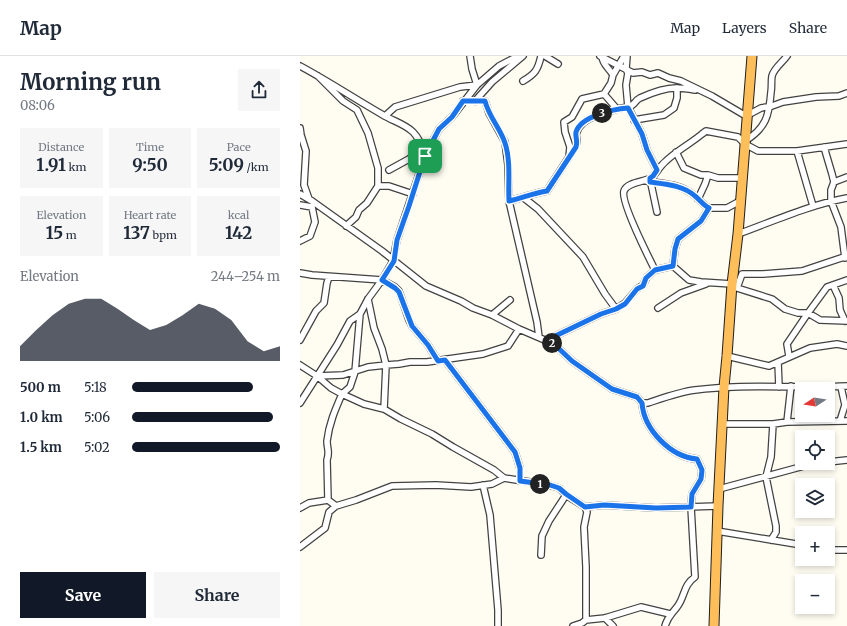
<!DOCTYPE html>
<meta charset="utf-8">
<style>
body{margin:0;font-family:Merriweather,serif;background:#f6f6f7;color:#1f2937;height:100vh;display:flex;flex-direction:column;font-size:15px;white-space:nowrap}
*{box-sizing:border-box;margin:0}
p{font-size:13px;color:#747a83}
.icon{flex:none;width:22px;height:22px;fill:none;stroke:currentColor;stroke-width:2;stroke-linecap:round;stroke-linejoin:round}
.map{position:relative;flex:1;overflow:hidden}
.side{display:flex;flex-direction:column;background:#fff;width:300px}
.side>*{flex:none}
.needle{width:26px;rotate:258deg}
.controls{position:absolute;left:495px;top:326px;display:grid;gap:8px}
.controls a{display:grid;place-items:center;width:40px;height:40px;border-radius:0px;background:#fff;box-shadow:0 2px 6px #0003;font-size:20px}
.pin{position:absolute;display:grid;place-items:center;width:34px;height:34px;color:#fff;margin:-17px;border-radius:8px;box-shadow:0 2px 6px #0006}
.km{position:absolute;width:20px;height:20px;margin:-10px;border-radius:50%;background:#222;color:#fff;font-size:11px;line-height:20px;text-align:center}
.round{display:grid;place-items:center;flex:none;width:42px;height:42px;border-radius:0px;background:#f6f6f7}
.headline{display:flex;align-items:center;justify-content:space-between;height:68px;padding:0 20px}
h1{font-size:22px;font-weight:700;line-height:30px}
.stats{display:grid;grid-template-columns:repeat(3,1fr);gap:6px;height:68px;padding:4px 20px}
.stats div{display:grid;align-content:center;border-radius:0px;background:#f6f6f7;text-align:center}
.stats b{font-size:17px;font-weight:700}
.stats small{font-size:11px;font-weight:400}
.stats p{font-size:11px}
.chart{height:112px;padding:8px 20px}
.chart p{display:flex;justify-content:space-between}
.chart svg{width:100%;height:72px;margin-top:4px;fill:#111827;opacity:.7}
.button{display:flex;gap:8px;margin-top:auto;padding:8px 20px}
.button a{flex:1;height:46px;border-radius:0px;background:#111827;color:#fff;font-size:16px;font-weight:700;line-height:46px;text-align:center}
.button a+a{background:#f6f6f7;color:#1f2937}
ul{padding:0 20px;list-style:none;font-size:13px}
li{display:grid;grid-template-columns:64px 48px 1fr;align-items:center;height:30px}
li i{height:10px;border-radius:5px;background:#111827}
header{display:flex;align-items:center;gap:24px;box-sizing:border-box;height:56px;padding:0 20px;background:#fff;border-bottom:1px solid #e0e1e3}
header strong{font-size:19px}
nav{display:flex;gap:22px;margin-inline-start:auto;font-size:14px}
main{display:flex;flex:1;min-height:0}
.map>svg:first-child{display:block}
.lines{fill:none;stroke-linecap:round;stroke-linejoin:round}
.minor-casing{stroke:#424242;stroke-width:8}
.trunk-casing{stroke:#202020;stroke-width:11}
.minor{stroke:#fff;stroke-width:5.5}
.trunk{stroke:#febe5a;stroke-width:9}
.route-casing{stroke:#fff;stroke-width:8}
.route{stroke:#1a73e8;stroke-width:5}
</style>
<header>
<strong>Map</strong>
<nav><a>Map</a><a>Layers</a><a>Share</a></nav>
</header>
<main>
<section class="side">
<div class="headline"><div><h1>Morning run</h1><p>08:06</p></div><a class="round"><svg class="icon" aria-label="share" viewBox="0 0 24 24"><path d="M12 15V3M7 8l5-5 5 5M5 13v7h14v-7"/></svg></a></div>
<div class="stats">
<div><p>Distance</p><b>1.91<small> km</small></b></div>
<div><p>Time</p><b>9:50</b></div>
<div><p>Pace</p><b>5:09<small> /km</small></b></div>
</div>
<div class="stats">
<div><p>Elevation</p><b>15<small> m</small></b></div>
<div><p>Heart rate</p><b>137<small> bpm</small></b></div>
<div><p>kcal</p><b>142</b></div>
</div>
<div class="chart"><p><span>Elevation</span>244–254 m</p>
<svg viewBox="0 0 160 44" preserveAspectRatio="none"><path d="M0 44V35L10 25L20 16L30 9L40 6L50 6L60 12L70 19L80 25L90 22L100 16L110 9L120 12L130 19L140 32L150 38L160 35V44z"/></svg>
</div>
<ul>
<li><b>500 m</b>5:18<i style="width:82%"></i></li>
<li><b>1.0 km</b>5:06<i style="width:95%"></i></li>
<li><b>1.5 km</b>5:02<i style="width:100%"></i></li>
</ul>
<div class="button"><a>Save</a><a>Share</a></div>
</section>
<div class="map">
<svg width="547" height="570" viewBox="0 0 547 570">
<rect width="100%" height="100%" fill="#fffcf2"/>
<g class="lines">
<defs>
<path id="minor" d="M170 0 172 13 177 29
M245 0 258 8
M300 0 333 17 342 16 350 19 358 17 369 22 381 25 412 40 446 60 461 52 472 50 483 46 516 41 539 40 547 37
M302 0C302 8 309 12 313 19
M327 0 326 13 328 17 326 29 328 51C336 49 334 45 340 42 351 37 364 32 376 32 383 32 389 33 395 34
M0 10C28 25 55 43 83 59 93 65 105 68 113 76 120 83 122 91 125 100
M18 20 43 45 57 54 68 77 78 112V130L67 147 59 154 56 161 46 170
M223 25C235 18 238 14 241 0
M304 38 317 53 328 51 342 78 347 94 357 114
M304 38 311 27 313 19 324 0
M163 45H185L189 57 205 86 208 109 209 145 237 266 239 281
M175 45 192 26 223 0
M85 60 95 51 160 31 177 29
M334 64 364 59 374 52 377 42V32
M0 72 1 79 6 95 4 129 9 143
M445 85C466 72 469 60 471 36 472 31 471 25 472 20 474 12 482 7 487 0
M524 91 532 118 534 126 531 134V145L541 171 545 202
M497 95 513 150
M376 96 384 112 401 119H408L418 122H442
M270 99C273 95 277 90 277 85 277 82 275 79 277 76 281 62 305 56 317 53
M89 114 109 103 123 91
M350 123 357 156
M346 125C362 127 381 128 395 140 400 144 403 149 409 152
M534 126 547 121
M78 130H89L113 138
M0 138 12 145 82 195 126 230 161 245 173 252 192 259 219 273 254 288 272 305 312 333 337 341 342 347H348C363 342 379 336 395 334 445 327 496 333 547 330
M224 142 238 153 283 201 305 238 316 253
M398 143 405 128 408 119
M209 145C222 142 234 137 247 135L269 101 270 91 265 76 264 66 272 61 282 43 304 38
M0 149 12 151 15 166 10 180 0 185
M438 178C474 165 509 149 547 142
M373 210 389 224 401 226 432 228 437 232 472 243 485 253 498 257H508L520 264 547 265
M373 210 375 193 378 183 401 165 409 152H427L440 145
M355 214C349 202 320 145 324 135 327 126 344 126 351 122 356 118 360 110 365 106 376 95 390 88 402 78L406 75 438 81 445 88 458 95H497L547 88
M0 217 12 219 82 224 95 231 99 235 109 264 112 270 128 289 138 305
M533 229 539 242 540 254 545 265
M437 232 442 218H463L502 215 547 200
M68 243 74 272 82 293 86 309 84 353
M358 252 381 237 406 228
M60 258 55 316 50 331 42 338 64 348 84 353 101 363 132 378 153 391 194 414 204 422
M192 259 210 244
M0 284 16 255 24 247 27 227 29 221
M247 284 301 258 316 253 325 247 337 233 343 229 347 221 355 214 373 210
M427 300 469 310 510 292 537 288 547 290
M489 300 487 288 508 257 527 231 547 224
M145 304 215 396 220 412V425
M478 306 479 331
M0 309 17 320 31 332 42 338C35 354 29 368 27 385 27 393 30 395 27 404L28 444 36 450
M17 320 43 319 68 311 86 309 99 308 110 306H127L183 298 208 290 219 273
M0 347 37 289 50 265 60 258 68 243 82 224 93 205 97 184 125 100 139 73 152 61 177 29 199 10 218 0
M342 347C344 374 371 401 397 403L402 414 401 423 392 438 391 451 395 521C383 529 385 541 377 551 371 559 368 560 365 570
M540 365 545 349 541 331
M487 366 491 330
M423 368H473L487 366 547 365
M528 406 547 404
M183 429 190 459 198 554V570
M419 433 515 407
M285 451 304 449 356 452 418 450
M0 452 9 447 28 444
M417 475 502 489
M471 484 476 476V470L466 421 471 401 473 368
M0 491 25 472 29 456 36 450 56 444 92 430 136 429 171 431 192 428 204 422 249 429 259 432 266 439 285 451 287 456 284 471 286 511V564
M528 494H547
M241 499 242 480 249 465 266 439
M305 562 313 570
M273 570 282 567 286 564 305 562 341 551 370 558"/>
<path id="trunk" d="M414 570 418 450 424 331 427 300 432 228 438 178 452 0"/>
</defs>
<use href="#minor" class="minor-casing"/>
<use href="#trunk" class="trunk-casing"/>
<use href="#minor" class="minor"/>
<use href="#trunk" class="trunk"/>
</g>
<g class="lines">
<defs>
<path id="route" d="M163 45H185C189 61 200 72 205 87 211 105 208 126 209 145 222 142 234 137 247 135L276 91C278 85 275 81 276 76 281 60 314 53 328 52L342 78 347 94 357 114 353 120 350 122V126C365 128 383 129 395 140 400 144 403 149 409 152L401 165 378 183 375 193 373 210 355 214 346 222 343 230 337 233 325 248 316 253 301 258 247 284 254 288 272 305 312 333 337 341 342 347C344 374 371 401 397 403L402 414 401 423 392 438 391 451 356 452 304 449 285 451 266 438 259 432 250 429 220 425V412L215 396 145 304 138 305 128 289 112 270 99 236 95 232 82 224 94 205 97 184 109 150 125 100 139 73 152 61Z"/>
</defs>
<use href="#route" class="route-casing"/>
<use href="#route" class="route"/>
</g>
</svg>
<div class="controls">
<a><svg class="needle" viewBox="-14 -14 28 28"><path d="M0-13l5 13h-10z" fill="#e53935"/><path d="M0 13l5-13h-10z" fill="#747a83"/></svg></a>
<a><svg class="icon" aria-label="locate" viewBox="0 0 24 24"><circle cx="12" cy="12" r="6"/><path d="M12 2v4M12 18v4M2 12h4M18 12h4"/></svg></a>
<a><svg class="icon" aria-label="layers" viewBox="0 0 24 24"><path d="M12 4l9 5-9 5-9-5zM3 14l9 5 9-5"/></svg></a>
<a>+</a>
<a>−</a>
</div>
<div class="pin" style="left:125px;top:100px;background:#1e9e55"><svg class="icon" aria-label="arrive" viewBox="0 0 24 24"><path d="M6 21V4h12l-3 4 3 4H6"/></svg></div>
<b class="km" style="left:240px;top:428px">1</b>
<b class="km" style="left:252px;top:287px">2</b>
<b class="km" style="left:302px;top:57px">3</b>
</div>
</main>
